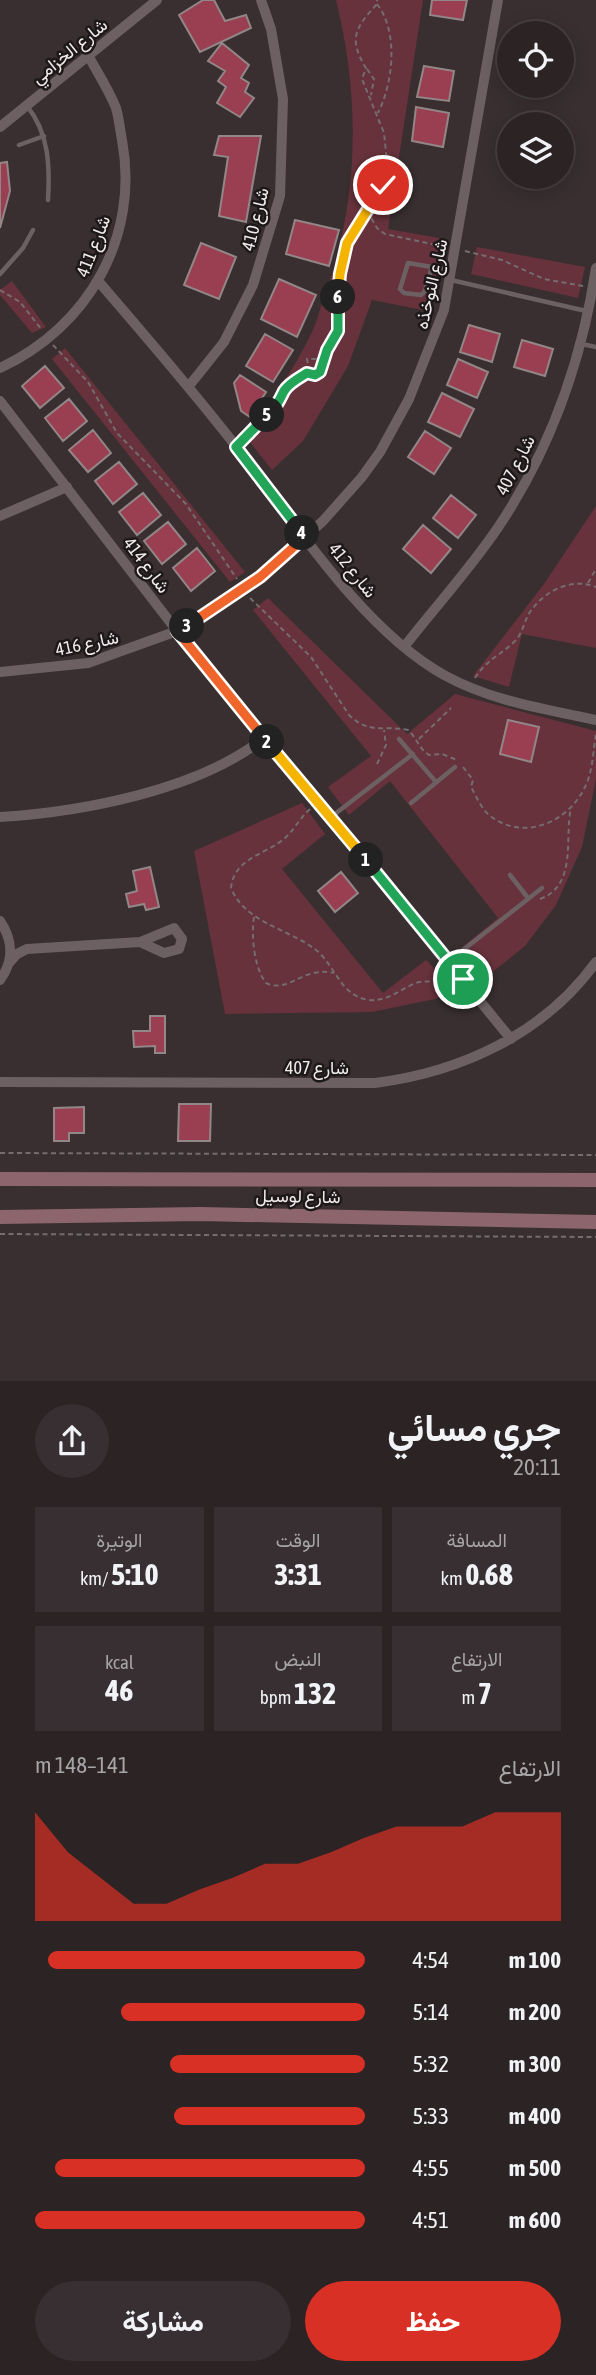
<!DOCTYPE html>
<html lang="ar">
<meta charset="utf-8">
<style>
body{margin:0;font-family:"Asap Condensed",Vazirmatn,sans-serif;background:#372f31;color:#f1f3f6;direction:rtl;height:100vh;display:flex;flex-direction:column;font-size:26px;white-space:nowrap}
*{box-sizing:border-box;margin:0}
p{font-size:23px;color:#a6a4a6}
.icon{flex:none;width:38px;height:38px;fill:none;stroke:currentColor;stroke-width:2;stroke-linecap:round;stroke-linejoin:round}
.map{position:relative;height:1381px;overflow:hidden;direction:ltr}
.sheet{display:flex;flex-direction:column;background:#2b2324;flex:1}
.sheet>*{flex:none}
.fabs{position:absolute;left:497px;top:21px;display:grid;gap:14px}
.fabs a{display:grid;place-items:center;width:77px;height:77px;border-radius:50%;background:#2b2324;box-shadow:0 4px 18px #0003,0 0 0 2px #474041;font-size:35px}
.pin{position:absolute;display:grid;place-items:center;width:60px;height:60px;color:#fff;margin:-30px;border:4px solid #fff;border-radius:50%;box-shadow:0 2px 7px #0007}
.km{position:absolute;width:35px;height:35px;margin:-18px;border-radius:50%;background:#222;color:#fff;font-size:19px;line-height:35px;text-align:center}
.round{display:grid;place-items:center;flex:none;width:74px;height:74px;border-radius:37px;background:#372f31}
.head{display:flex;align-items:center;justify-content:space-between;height:119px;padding:0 35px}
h1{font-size:38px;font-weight:700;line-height:52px}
.stats{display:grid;grid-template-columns:repeat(3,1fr);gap:10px;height:119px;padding:7px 35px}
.stats div{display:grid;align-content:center;border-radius:0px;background:#372f31;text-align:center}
.stats b{font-size:30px;font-weight:700}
.stats small{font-size:19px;font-weight:400}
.stats p{font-size:19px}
.chart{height:196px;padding:14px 35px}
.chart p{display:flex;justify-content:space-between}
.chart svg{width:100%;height:126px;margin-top:7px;fill:#d93025;opacity:.7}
.cta{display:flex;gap:14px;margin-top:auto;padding:14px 35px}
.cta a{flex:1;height:80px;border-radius:42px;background:#d93025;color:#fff;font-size:28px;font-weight:700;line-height:80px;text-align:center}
.cta a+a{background:#372f31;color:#f1f3f6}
ul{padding:0 35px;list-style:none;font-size:23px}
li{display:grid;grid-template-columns:112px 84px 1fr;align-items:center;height:52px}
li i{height:18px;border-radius:9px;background:#d93025}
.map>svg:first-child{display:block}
.green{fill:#67323b}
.building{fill:#993f51;stroke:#928687;stroke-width:2}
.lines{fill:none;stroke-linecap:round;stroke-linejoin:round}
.path{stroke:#756c6d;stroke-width:2;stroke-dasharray:5 3.5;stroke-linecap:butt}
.lane{stroke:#6c6062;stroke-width:4.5}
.street{stroke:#6c6062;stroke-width:10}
.secondary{stroke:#8c666c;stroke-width:14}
.split-1-casing{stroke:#fff;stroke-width:14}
.split-2-casing{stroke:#fff;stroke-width:14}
.split-3-casing{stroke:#fff;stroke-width:14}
.split-4-casing{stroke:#fff;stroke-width:14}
.split-5-casing{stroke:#fff;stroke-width:14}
.split-6-casing{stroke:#fff;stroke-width:14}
.split-7-casing{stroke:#fff;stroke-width:14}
.split-1{stroke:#22a559;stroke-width:9}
.split-2{stroke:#f5b400;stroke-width:9}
.split-3{stroke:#f0652b;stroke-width:9}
.split-4{stroke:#f0652b;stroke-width:9}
.split-5{stroke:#22a559;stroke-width:9}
.split-6{stroke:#22a559;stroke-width:9}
.split-7{stroke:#f5b400;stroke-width:9}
.labels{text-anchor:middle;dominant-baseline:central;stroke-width:5;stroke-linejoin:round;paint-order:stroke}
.street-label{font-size:18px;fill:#f2ebec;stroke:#1d1819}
</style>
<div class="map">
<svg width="596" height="1381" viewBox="0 0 596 1381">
<rect width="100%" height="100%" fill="#392f30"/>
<path class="green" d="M336 0H423L388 229 445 239 428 311 372 300 348 366 303 441 272 470 245 436C268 405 292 373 309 338 316 326 319 311 324 298 359 200 361 101 336 0Z
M477 247 585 267 578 298 471 274Z
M12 281 46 327 32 333 0 295V290Z
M65 348 245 572 230 582 52 359Z
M596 506V648L522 634 509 687 473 676 544 584Z
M268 598 407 734 455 694 596 731V779L582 847 556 905 525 946 484 979 460 949 498 918 390 781 349 815 328 787 371 756 253 610Z
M302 803 325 834 282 869 383 993 426 960 459 994 372 1012 225 1014 194 851Z"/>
<path class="building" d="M203 0H214L225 21 246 15 251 28 200 52 179 15Z
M432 0H467L463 20 430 15Z
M222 43 249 65 241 78 249 83 245 92 254 98 240 117 217 103 226 87 218 81 225 71 208 61Z
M424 66 454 71 449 101 417 97Z
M416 107 449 113 443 147 412 141Z
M219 136H261L246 222 219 216 228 157 214 155Z
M7 162 10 191 0 228V163Z
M295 220 339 230 329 266 286 254Z
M201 243 236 257 219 299 184 285Z
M279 279 316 295 297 337 261 319Z
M469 325 500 334 492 362 460 352Z
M265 334 293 350 273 382 246 366Z
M522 340 553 349 545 376 514 367Z
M458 359 488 372 477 398 447 385Z
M45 366 64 388 40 408 22 386Z
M240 375 266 392 250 417 241 411 234 383Z
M442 393 474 409 460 437 428 422Z
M69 399 87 421 63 441 45 418Z
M93 430 111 453 88 472 69 450Z
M425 431 451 448 434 474 408 457Z
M119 462 137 484 113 504 95 481Z
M143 493 161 515 137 535 119 512Z
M451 495 476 515 458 538 433 518Z
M168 522 186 544 162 564 144 541Z
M423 525 451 549 431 573 403 549Z
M197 548 215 571 191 591 173 568Z
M508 720 539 727 531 762 500 754Z
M150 867 159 907 146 910 144 904 129 907 126 894 137 891 133 871Z
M341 872 358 893 335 912 318 891Z
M150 1016H165V1053H155V1046L134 1047 133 1031H150Z
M179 1104H211L210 1141H178Z
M84 1107V1133H69V1141H54V1108Z"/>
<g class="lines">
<path class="path" d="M377 4C399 32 393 83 378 113
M367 69 374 79 371 95
M367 211 377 228 385 234 446 247
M465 251 502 260 544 279 583 286
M0 290 20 302 42 330
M53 345 88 382 117 433 186 504 237 579
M308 373 317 375 323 360
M244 438 277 407 289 386 309 370 307 359H324L338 331 339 281 347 242 358 221 380 191 387 162 384 133 362 79 366 68C348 39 355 28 377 4V0
M588 583 596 569
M250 598 311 657 349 715C370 735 383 725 408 730 417 738 419 749 429 755L442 754 457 760
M475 678C486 660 501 655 515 641 523 633 524 621 530 612 544 591 572 577 596 587
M419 739 451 708
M377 764 386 745 384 730
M463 767 473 780 471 787C476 796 481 808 489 815 523 842 568 823 585 787 593 771 593 751 596 733
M310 809C300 818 294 830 285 838 265 855 234 858 231 888 246 924 288 928 316 950 336 966 340 996 369 1000 389 1002 402 987 419 982 430 980 441 984 451 981
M540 899C578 885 564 837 571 808
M254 917C251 935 254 968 266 983 289 994 302 966 334 973
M0 1153 596 1155
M0 1234 596 1237"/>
<path class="lane" d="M27 106C49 133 50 166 48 200
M19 145 44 136
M408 263 432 267 425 291 421 295 404 293 400 289Z
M432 267 452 270
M0 274 23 248 33 230
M451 280 586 311
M582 344 596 347
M399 739 436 782
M411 803 455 767
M331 817 413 754
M510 875 528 898
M449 961 542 888"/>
<path class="street" d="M0 127 157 0
M99 282C146 337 194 392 238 449 294 522 363 630 444 675 491 701 544 709 596 720
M0 368C88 327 140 237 122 140 120 130 119 118 116 108 109 90 97 72 88 55
M189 386 224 342 253 285 280 196 283 99 271 29 261 0
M0 401 177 631 511 1039
M0 516 67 487
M404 647C435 607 471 568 499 526 551 448 582 359 596 268
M0 672 88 663 177 631 260 577 323 521 362 477 380 452 409 399 444 310 498 0
M0 817C82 812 199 790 264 738
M0 921C13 940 14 961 0 980
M9 963 17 954 27 949 140 942 174 928 182 939 179 949 164 953 140 942
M0 1082 375 1083C461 1072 544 1034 596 962"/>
<path class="secondary" d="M0 1179 596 1180
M0 1217 200 1214 596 1222"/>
</g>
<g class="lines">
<defs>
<path id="split-1" d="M366 860 463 979"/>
<path id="split-2" d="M267 742 366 860"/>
<path id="split-3" d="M187 626 177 631 267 742"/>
<path id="split-4" d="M187 626 260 577 305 537 302 533"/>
<path id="split-5" d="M267 415 236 447 302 533"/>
<path id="split-6" d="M267 415C276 408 279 401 284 391 289 383 299 378 307 373L315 375 320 372 327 350 338 331V297"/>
<path id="split-7" d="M338 297 340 274 347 243 383 185"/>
</defs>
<use href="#split-1" class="split-1-casing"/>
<use href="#split-2" class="split-2-casing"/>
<use href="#split-3" class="split-3-casing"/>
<use href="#split-4" class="split-4-casing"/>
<use href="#split-5" class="split-5-casing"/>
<use href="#split-6" class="split-6-casing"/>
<use href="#split-7" class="split-7-casing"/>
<use href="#split-1" class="split-1"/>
<use href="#split-2" class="split-2"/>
<use href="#split-3" class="split-3"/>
<use href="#split-4" class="split-4"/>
<use href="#split-5" class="split-5"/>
<use href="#split-6" class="split-6"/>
<use href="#split-7" class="split-7"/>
</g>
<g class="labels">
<g class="street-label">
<text transform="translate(69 51) rotate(-39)">شارع الخزامي</text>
<text transform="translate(255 219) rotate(-76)">شارع 410</text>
<text transform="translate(93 246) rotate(-69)">شارع 411</text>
<text transform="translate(431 284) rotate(-77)">شارع النوخذه</text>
<text transform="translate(515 465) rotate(-63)">شارع 407</text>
<text transform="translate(147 565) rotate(53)">شارع 414</text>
<text transform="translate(353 570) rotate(51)">شارع 412</text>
<text transform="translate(87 643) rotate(-12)">شارع 416</text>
<text x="317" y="1067">شارع 407</text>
<text transform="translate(298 1196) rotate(1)">شارع لوسيل</text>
</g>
</g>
</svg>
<div class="fabs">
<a><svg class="icon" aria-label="locate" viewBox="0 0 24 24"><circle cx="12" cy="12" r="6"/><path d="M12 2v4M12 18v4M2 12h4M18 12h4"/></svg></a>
<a><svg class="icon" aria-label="layers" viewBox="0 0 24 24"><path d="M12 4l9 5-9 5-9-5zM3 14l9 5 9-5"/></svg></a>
</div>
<div class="pin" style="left:463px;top:979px;background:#1e9e55"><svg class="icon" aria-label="arrive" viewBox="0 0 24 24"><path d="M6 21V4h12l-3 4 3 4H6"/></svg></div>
<div class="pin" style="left:383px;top:185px;background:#d93025"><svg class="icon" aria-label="check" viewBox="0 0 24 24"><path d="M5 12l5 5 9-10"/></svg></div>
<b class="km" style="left:366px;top:860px">1</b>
<b class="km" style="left:267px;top:742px">2</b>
<b class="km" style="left:187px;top:626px">3</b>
<b class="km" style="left:302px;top:533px">4</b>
<b class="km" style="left:267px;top:415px">5</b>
<b class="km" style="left:338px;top:297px">6</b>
</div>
<section class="sheet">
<div class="head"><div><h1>جري مسائي</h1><p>20:11</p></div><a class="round"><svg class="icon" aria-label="share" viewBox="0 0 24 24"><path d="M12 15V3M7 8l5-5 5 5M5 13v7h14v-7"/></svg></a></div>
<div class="stats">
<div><p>المسافة</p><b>0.68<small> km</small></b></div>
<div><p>الوقت</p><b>3:31</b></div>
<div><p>الوتيرة</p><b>5:10<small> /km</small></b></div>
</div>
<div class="stats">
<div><p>الارتفاع</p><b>7<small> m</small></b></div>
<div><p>النبض</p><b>132<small> bpm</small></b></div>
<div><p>kcal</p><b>46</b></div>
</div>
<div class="chart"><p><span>الارتفاع</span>141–148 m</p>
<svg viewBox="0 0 160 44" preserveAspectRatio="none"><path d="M0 44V6L10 20L20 29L30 38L40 38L50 33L60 29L70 24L80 24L90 20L100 15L110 11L120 11L130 11L140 6L150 6L160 6V44z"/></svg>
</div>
<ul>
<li><b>100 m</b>4:54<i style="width:96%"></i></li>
<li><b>200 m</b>5:14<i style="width:74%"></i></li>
<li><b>300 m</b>5:32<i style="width:59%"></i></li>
<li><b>400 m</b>5:33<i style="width:58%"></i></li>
<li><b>500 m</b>4:55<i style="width:94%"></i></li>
<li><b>600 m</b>4:51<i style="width:100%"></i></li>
</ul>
<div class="cta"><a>حفظ</a><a>مشاركة</a></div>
</section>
